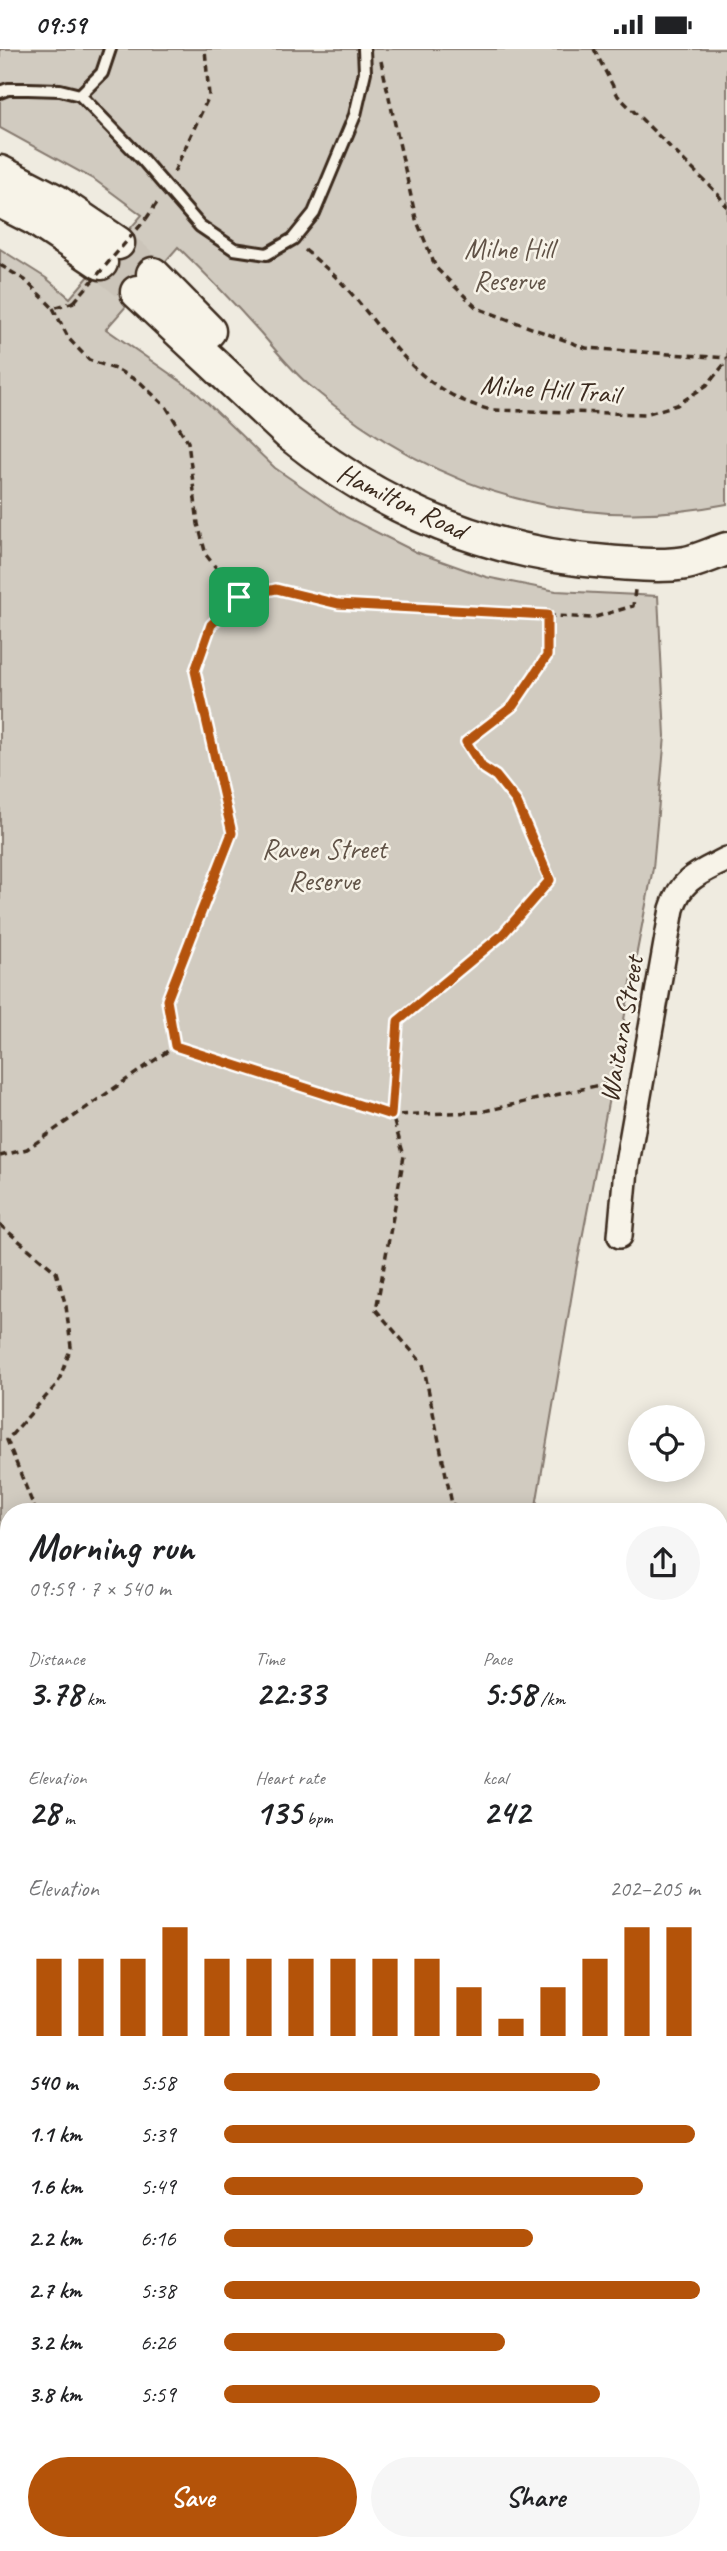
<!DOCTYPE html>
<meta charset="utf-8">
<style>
body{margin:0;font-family:Caveat,sans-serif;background:#f6f6f6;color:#202124;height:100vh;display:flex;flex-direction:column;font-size:26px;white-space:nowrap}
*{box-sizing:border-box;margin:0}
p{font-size:23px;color:#757577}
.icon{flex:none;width:38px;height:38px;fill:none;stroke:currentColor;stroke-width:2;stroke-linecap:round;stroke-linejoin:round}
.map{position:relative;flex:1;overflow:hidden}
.details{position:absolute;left:0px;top:1454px;width:728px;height:1048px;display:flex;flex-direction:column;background:#fff;border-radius:28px 28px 0 0;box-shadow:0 4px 18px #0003}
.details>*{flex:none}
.fabs{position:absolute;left:628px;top:1356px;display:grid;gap:14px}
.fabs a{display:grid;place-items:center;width:77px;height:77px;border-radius:50%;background:#fff;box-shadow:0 4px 18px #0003;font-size:35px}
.pin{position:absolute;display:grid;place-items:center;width:60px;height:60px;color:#fff;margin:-30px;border-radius:14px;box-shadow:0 4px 10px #0006}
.round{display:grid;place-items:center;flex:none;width:74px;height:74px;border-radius:37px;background:#f6f6f6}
.head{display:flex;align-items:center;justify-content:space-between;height:119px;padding:0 28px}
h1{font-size:38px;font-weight:600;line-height:52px}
.stats{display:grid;grid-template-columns:repeat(3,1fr);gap:10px;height:119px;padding:7px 28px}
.stats div{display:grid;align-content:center}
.stats b{font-size:35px;font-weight:600}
.stats small{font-size:19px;font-weight:400}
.stats p{font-size:19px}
.chart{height:196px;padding:14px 28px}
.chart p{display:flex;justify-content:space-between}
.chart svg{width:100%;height:126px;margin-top:7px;stroke:#b45309;stroke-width:6}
.action{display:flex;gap:14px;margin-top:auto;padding:14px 28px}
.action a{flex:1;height:80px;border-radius:42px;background:#b45309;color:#fff;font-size:28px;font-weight:600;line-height:80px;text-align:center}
.action a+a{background:#f6f6f6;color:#202124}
ul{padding:0 28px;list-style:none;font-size:23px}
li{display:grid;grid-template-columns:112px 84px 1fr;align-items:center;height:52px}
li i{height:18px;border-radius:9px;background:#b45309}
.status{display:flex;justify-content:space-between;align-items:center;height:49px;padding:0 35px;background:#fff;direction:ltr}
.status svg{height:19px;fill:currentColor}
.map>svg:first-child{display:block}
.green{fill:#d1cbc0;stroke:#867a6f;stroke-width:2}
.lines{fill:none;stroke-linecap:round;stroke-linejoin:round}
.stream{stroke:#7e7266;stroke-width:6}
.secondary-tunnel{stroke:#cbc4b9;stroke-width:32;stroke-dasharray:32 16;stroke-linecap:butt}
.lane-casing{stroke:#3b2a1e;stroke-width:16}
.street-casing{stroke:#3b2a1e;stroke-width:28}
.secondary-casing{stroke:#3b2a1e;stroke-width:37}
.path{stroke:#3b2a1e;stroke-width:3.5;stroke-dasharray:7 5;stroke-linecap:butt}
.lane{stroke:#f7f3e8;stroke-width:10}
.street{stroke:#f7f3e8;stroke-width:23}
.secondary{stroke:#f7f3e8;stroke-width:32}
.path-bridge{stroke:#3b2a1e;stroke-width:3.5;stroke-dasharray:7 5;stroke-linecap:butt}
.route-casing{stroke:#fff;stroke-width:14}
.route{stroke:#b45309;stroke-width:9}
.labels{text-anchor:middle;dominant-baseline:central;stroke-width:5;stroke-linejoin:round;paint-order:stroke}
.park-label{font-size:28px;fill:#605246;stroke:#f7f3e8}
.street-label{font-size:28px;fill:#3b2a1e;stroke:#f7f3e8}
</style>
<div class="status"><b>09:59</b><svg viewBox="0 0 49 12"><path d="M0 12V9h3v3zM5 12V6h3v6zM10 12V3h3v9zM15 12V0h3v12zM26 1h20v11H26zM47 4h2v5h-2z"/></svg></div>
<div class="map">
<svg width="727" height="2502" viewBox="0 0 727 2502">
<rect width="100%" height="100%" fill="#efebe0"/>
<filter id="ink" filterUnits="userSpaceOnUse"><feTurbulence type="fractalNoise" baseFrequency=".0143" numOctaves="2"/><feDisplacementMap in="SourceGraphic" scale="14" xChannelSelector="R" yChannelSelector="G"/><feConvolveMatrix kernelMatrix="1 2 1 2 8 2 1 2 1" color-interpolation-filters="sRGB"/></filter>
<g filter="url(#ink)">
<path class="green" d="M0 0H727V455C569 486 430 439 309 336 291 321 275 300 259 282 233 253 206 225 178 198L106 280 196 343 275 419 346 468 416 503 486 528 556 542 658 547 665 687 653 819 576 1221 535 1463H9V2494H719V1701L727 1702V2502H0V200L46 229 70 249 142 166 95 131 0 79Z"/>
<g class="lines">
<path class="stream" d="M719 2373 727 2369
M549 2502 556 2494"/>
<path class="secondary-tunnel" d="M118 194 153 225
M101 214 137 243"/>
<defs>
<path id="lane" d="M0 43 8 40H28L60 41 80 46 142 110 200 177 234 200 267 205 293 190 314 164 355 66 365 23 364 0
M80 46 102 24 110 0"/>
<path id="street" d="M620 1187 626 1120 672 860C681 829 700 824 727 810
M719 1548 727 1550"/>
<path id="secondary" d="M0 123 56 152 118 194
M0 152 35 170 101 214
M153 225 209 282
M137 243 288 384C380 459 487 504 606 513 632 515 661 518 686 514 700 511 714 504 727 500"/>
</defs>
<use href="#lane" class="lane-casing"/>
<use href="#street" class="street-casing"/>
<use href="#secondary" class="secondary-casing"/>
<path class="path" d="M594 0 618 47 717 144 727 158
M381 12 416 170 436 219 477 259 586 299 727 309
M174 123 209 47 205 0
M146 170 159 151
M305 201C317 211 330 222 341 233 391 287 413 341 491 361L645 365 677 356 707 336 727 312
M0 216 25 231 53 259 74 253
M53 259 69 290 89 311 118 321 141 334 167 359 188 393 198 475 206 506 239 548
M175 997 167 951 232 784 195 622 211 576 239 548 276 540 338 555 592 569 633 557 635 541
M0 1107 27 1100 175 997 392 1066 480 1063 622 1031
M0 1176 56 1223 66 1257 71 1298 58 1334 7 1391 36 1463
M452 1455 468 1463
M450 1463 452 1455 423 1315 376 1261 404 1107 392 1066 398 972 502 886 550 831 516 752 496 727 482 718 466 693 513 657 547 607V567
M0 1759 9 1720
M0 2091 9 2108
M719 2113 727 2112
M719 2301H727
M329 2494 332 2502
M65 2502 67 2494
M385 2502V2494"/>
<use href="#lane" class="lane"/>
<use href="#street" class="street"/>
<use href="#secondary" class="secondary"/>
<path class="path-bridge" d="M74 253 146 170"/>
</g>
</g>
<g class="lines" filter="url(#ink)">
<defs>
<path id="route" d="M276 540 338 555 547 566V607L513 657 466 693 482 718 496 727 516 752 550 831 502 886 398 972 391 1066 175 997 167 951 232 784 195 622 211 576 239 548Z"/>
</defs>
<use href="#route" class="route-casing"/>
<use href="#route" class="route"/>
</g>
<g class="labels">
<g class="park-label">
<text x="509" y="199">Milne Hill<tspan x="509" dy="32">Reserve</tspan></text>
<text x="324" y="799">Raven Street<tspan x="324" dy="32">Reserve</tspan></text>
</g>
<g class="street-label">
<text transform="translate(550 340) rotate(4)">Milne Hill Trail</text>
<text transform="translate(402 452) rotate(26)">Hamilton Road</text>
<text transform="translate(621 980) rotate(-80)">Waitara Street</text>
</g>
</g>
</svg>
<div class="fabs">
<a><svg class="icon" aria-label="locate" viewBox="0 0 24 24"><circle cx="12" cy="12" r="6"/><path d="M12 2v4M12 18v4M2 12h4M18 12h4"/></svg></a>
</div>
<div class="pin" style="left:239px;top:548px;background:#1e9e55"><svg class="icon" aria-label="arrive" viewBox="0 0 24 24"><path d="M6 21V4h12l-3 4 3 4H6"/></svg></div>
<section class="details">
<div class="head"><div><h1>Morning run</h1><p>09:59 · 7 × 540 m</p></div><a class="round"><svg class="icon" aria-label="share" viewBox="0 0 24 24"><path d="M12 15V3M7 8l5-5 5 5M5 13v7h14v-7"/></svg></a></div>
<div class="stats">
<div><p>Distance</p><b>3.78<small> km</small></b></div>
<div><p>Time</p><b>22:33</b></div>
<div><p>Pace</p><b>5:58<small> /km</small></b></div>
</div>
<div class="stats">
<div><p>Elevation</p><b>28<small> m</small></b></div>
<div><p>Heart rate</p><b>135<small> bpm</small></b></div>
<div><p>kcal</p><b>242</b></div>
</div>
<div class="chart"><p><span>Elevation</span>202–205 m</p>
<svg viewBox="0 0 160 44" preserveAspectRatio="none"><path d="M5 44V17M15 44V17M25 44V17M35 44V6M45 44V17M55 44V17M65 44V17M75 44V17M85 44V17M95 44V17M105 44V27M115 44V38M125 44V27M135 44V17M145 44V6M155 44V6"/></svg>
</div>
<ul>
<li><b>540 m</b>5:58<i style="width:79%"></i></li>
<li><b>1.1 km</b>5:39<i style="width:99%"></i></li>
<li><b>1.6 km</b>5:49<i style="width:88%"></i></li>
<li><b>2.2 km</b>6:16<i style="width:65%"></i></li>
<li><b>2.7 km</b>5:38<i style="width:100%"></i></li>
<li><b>3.2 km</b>6:26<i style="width:59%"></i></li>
<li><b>3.8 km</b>5:59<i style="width:79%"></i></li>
</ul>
<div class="action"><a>Save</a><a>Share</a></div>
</section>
</div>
